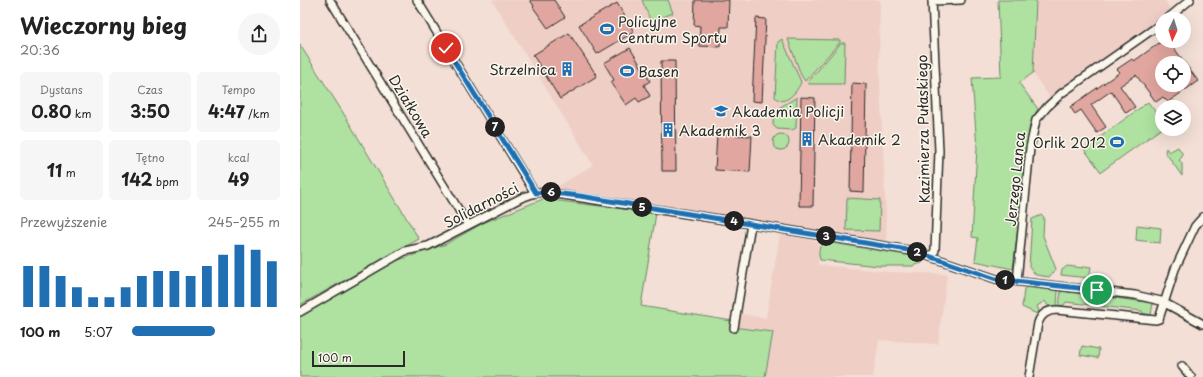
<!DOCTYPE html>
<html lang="pl">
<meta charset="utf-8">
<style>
body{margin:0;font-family:"Playpen Sans",sans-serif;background:#f6f6f6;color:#222;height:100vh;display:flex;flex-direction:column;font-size:15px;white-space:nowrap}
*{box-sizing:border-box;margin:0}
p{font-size:13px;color:#767676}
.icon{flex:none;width:22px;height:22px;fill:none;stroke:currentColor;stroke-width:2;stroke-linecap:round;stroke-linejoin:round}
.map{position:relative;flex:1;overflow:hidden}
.sheet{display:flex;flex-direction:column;background:#fff;width:300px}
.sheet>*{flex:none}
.needle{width:26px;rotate:184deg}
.buttons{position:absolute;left:855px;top:12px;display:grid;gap:8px}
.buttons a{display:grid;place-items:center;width:36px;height:36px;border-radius:50%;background:#fff;box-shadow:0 4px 16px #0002;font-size:20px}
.scale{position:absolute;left:12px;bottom:10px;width:93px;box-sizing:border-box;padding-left:4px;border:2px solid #2b2b2b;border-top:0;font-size:11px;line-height:14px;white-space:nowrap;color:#2b2b2b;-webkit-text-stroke:3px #fbf7ec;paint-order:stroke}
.pin{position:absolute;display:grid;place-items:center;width:34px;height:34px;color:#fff;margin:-17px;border:2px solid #fff;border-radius:50%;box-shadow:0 1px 4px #0007}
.km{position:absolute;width:20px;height:20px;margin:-10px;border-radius:50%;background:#222;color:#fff;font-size:11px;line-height:20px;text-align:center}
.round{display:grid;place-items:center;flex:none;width:42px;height:42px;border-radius:21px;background:#f6f6f6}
.head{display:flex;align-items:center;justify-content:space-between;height:68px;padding:0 20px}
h1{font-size:22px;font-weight:700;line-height:30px}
.stats{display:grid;grid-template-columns:repeat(3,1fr);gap:6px;height:68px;padding:4px 20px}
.stats div{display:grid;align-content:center;border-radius:6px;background:#f6f6f6;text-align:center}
.stats b{font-size:17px;font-weight:700}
.stats small{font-size:11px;font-weight:400}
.stats p{font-size:11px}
.chart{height:112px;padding:8px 20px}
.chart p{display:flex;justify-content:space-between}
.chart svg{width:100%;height:72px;margin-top:4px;stroke:#1f6fb2;stroke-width:6}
ul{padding:0 20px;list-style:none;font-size:13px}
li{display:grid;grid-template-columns:64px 48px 1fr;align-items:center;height:30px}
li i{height:10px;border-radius:5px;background:#1f6fb2}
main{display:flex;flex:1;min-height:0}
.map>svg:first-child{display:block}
.built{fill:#eecec5}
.green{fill:#afe1a1;stroke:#6d8666}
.building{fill:#e1a69f;stroke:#2b2b2b;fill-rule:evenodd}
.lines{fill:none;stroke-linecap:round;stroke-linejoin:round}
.minor-casing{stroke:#2b2b2b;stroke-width:10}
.minor{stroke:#fbf7ec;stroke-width:7}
.route-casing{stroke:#fff;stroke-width:8}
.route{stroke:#1f6fb2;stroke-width:5}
.labels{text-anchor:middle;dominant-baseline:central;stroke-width:3;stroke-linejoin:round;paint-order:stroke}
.poi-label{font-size:14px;fill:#2b2b2b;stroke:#fbf7ec;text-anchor:start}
.street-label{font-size:14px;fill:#2b2b2b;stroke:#fbf7ec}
</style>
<main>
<section class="sheet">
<div class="head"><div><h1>Wieczorny bieg</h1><p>20:36</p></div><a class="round"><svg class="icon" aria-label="share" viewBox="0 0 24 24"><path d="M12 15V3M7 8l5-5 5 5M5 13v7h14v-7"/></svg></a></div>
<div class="stats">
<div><p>Dystans</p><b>0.80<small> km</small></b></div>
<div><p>Czas</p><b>3:50</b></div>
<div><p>Tempo</p><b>4:47<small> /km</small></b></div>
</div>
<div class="stats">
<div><b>11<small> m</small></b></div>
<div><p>Tętno</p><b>142<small> bpm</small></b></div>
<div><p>kcal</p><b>49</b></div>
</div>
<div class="chart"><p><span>Przewyższenie</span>245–255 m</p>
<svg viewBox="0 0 160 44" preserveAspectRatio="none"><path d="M5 44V19M15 44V19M25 44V25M35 44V32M45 44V38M55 44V38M65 44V32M75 44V25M85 44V22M95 44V22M105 44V25M115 44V19M125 44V12M135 44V6M145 44V9M155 44V16"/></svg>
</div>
<ul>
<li><b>100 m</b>5:07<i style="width:56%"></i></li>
</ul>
</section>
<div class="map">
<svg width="903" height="377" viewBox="0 0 903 377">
<rect width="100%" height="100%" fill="#f3dfd5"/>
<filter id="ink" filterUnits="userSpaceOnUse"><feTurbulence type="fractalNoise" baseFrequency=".025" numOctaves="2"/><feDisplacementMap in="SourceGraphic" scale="8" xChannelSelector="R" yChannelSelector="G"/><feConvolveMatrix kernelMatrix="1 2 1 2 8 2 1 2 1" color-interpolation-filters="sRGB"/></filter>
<g filter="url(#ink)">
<path class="built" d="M192 0H580L579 58 587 241 255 188 293 165Z
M736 0H865L870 10 823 46 750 98 733 73Z
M480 234 519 242 518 265 589 272 647 274 638 344 579 340 573 377H465L473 332 431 327 434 313 466 318Z"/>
<path class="green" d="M342 0H368L373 13 351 22Z
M698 0H736L733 73 719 83 738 109 730 123 713 269 675 261 678 238 672 237 677 148 672 78 701 77Z
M482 39 501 82C498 91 484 108 475 97L478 42Z
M488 39 540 40V42L505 81 501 75Z
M541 43H545L544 84H509L508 82Z
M0 45 42 111 119 239 0 305Z
M497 97 496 128 492 130 477 129 473 125 474 111Z
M848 102 862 121V128L801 172 784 149Z
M473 142a8 8 0 1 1 16 0a8 8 0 1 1-16 0Z
M878 147 882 153V157L879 160 882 163V176L865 152 866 148 869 152Z
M547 198 580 200 579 231 546 230Z
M243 199 356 213 341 306 432 321V327L473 332 465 377H0V316L90 263 146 244 183 223Z
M742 215 744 217 743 236 756 269 750 277 736 275 729 267 732 219Z
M837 225 861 228 860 243 836 240Z
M526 242 618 257 626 259 622 263 612 266H579L520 260C518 252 518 245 526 242Z
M767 266 783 268 784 266 791 267 789 278 761 275 762 270Z
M728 286 758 290 757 306H748L745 301 737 306 739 311 737 314 722 307 724 289Z
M761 291 853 303 851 315 842 313V311L766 302 764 305 759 306Z
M782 346 799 349 798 358 780 355Z"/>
<path class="building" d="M230 0H254L265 17 248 28 233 7 234 6Z
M395 0H429L428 27H421L420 47 399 46 400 26 394 25Z
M317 3 334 32 297 54 279 25Z
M456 18 466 19 462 102 452 101Z
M269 33 297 76 260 99 233 55Z
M862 41H869L898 81 868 102 863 97 856 102 836 75 820 86 835 107 826 113 811 91 791 105 806 127 797 133 781 110 775 114 770 107 820 72 817 69 832 59 834 61ZM862 63H884V85H862Z
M330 48 350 81 344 85 350 96 339 102 336 98 326 105 311 82 314 80 304 63Z
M361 61H375L376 171H362Z
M552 83 566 84 564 192 550 191Z
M501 97 515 98 513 206H499Z
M417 134 452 136 450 172 415 170Z"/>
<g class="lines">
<defs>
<path id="minor" d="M30 0 168 225
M117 0 235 193
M632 0 639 151 635 250 632 257
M632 1 661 0
M867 19 890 0
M717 281 730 148 736 120 747 107 762 93 862 23
M0 312 105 251 128 246 221 198 235 193 244 192 451 224 614 251 696 279 835 295 861 301 903 324
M434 328 451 224
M882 366 891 377
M729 377 738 323C741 314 747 310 757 310L856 320 859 319 875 269 895 226 903 217"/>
</defs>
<use href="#minor" class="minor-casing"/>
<use href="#minor" class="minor"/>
</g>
</g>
<g class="lines" filter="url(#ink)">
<defs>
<path id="route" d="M146 48 236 193 244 192 280 196 614 251 696 279 797 290"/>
</defs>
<use href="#route" class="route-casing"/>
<use href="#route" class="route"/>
</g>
<defs>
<symbol id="stadium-bare" viewBox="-9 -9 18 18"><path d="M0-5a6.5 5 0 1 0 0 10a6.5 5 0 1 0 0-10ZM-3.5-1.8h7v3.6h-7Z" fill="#1f6fb2" stroke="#fbf7ec" stroke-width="2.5" paint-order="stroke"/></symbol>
<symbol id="building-bare" viewBox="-9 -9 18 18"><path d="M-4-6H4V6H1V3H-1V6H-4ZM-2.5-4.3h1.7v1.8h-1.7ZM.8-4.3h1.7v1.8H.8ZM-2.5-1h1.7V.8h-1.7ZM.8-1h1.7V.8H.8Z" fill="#1f6fb2" stroke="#fbf7ec" stroke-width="2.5" paint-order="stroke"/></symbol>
<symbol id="university-bare" viewBox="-9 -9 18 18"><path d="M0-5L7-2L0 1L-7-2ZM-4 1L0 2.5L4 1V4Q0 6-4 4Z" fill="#1f6fb2" stroke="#fbf7ec" stroke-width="2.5" paint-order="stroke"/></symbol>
</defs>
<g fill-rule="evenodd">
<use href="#stadium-bare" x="297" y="19" width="20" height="20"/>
<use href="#building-bare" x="257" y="59" width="20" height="20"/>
<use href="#stadium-bare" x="317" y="61" width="20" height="20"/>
<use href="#university-bare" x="411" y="101" width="20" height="20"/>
<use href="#building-bare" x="358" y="120" width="20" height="20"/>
<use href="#building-bare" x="497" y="129" width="20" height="20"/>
<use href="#stadium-bare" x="807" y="132" width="20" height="20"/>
</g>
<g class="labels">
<g class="poi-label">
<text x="318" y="21">Policyjne<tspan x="318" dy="16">Centrum Sportu</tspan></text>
<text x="256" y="69" text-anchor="end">Strzelnica</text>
<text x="338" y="71">Basen</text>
<text x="432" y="111">Akademia Policji</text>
<text x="379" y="130">Akademik 3</text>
<text x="518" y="139">Akademik 2</text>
<text x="806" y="142" text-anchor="end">Orlik 2012</text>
</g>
<g class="street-label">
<text transform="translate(111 106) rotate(59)">Działkowa</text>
<text transform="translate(623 129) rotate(-91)">Kazimierza Pułaskiego</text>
<text transform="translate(715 179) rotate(-84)">Jerzego Lanca</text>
<text transform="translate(181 205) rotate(-27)">Solidarności</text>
</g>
</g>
</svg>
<div class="buttons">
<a><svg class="needle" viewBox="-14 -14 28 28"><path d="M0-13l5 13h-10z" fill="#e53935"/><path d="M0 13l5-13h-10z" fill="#767676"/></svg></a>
<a><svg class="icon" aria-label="locate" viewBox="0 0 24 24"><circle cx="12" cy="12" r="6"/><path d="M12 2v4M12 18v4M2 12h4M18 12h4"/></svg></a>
<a><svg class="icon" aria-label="layers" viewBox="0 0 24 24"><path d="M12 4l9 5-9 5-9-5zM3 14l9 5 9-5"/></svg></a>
</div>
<div class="scale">100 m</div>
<div class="pin" style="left:797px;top:290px;background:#1e9e55"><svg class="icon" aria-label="arrive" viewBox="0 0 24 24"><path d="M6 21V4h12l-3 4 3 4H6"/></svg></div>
<div class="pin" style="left:146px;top:48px;background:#d93025"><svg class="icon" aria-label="check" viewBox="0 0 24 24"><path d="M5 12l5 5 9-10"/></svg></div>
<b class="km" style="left:705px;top:280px">1</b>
<b class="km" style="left:617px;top:252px">2</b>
<b class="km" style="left:526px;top:236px">3</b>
<b class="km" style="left:434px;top:221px">4</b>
<b class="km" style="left:342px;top:207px">5</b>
<b class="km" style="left:251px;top:192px">6</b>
<b class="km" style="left:195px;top:127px">7</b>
</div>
</main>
